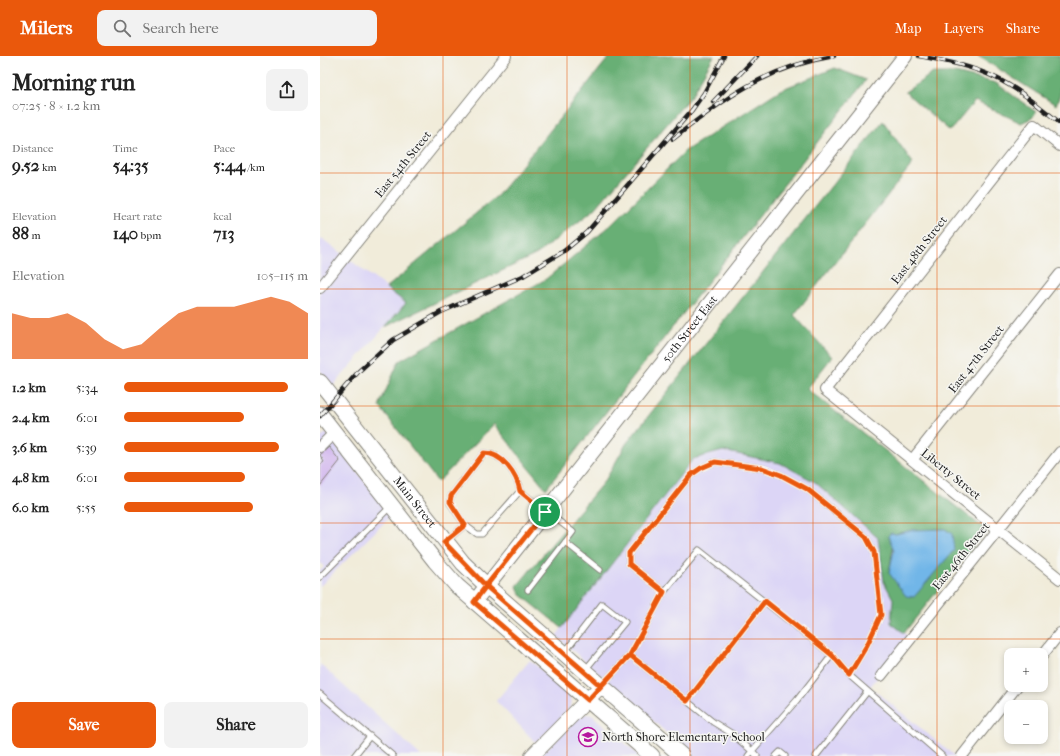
<!DOCTYPE html>
<meta charset="utf-8">
<style>
body{margin:0;font-family:"IM FELL French Canon",serif;background:#f2f2f2;color:#222;height:100vh;display:flex;flex-direction:column;font-size:15px;white-space:nowrap}
*{box-sizing:border-box;margin:0}
p{font-size:13px;color:#767676}
.icon{flex:none;width:22px;height:22px;fill:none;stroke:currentColor;stroke-width:2;stroke-linecap:round;stroke-linejoin:round}
.map{position:relative;flex:1;overflow:hidden}
.sheet{display:flex;flex-direction:column;background:#fff;width:320px}
.sheet>*{flex:none}
.fabs{position:absolute;left:684px;top:592px;display:grid;gap:8px}
.fabs a{display:grid;place-items:center;width:44px;height:44px;border-radius:8px;background:#fff;box-shadow:0 2px 6px #0003;font-size:20px}
.pin{position:absolute;display:grid;place-items:center;width:34px;height:34px;color:#fff;margin:-17px;border:2px solid #fff;border-radius:50%;box-shadow:0 1px 4px #0007}
.round{display:grid;place-items:center;flex:none;width:42px;height:42px;border-radius:8px;background:#f2f2f2}
.summary{display:flex;align-items:center;justify-content:space-between;height:68px;padding:0 12px}
h1{font-size:22px;font-weight:800;line-height:30px}
.metrics{display:grid;grid-template-columns:repeat(3,1fr);gap:6px;height:68px;padding:4px 12px}
.metrics div{display:grid;align-content:center}
.metrics b{font-size:17px;font-weight:800}
.metrics small{font-size:11px;font-weight:400}
.metrics p{font-size:11px}
.chart{height:112px;padding:8px 12px}
.chart p{display:flex;justify-content:space-between}
.chart svg{width:100%;height:72px;margin-top:4px;fill:#ea580c;opacity:.7}
.primary-button{display:flex;gap:8px;margin-top:auto;padding:8px 12px}
.primary-button a{flex:1;height:46px;border-radius:8px;background:#ea580c;color:#fff;font-size:16px;font-weight:800;line-height:46px;text-align:center}
.primary-button a+a{background:#f2f2f2;color:#222}
ul{padding:0 12px;list-style:none;font-size:13px}
li{display:grid;grid-template-columns:64px 48px 1fr;align-items:center;height:30px}
li i{height:10px;border-radius:5px;background:#ea580c}
header{display:flex;align-items:center;gap:24px;box-sizing:border-box;height:56px;padding:0 20px;background:#ea580c;color:#fff}
header strong{font-size:19px}
nav{display:flex;gap:22px;margin-inline-start:auto;font-size:14px}
.search{width:280px;height:36px;background:#f2f2f2;display:flex;align-items:center;gap:10px;box-sizing:border-box;padding:0 14px;border-radius:8px;color:#767676;font-size:15px}
main{display:flex;flex:1;min-height:0}
.map>svg:first-child{display:block}
.built{fill:#dcd5f6}
.forest{fill:#67af75;stroke:#426648;fill-rule:evenodd}
.water{fill:#71b6e8;stroke:#466982}
.building{fill:#d1b5ee}
.lines{fill:none;stroke-linecap:round;stroke-linejoin:round}
.lane-casing{stroke:#86847b;stroke-width:7}
.street-casing{stroke:#86847b;stroke-width:12}
.secondary-casing{stroke:#86847b;stroke-width:16}
.primary-casing{stroke:#86847b;stroke-width:17}
.lane{stroke:#fff;stroke-width:5}
.street{stroke:#fff;stroke-width:10}
.secondary{stroke:#fff;stroke-width:14}
.primary{stroke:#fff;stroke-width:15}
.rail-casing{stroke:#1c1c1c;stroke-width:4.5}
.rail{stroke:#f6f6f2;stroke-width:3;stroke-dasharray:9;stroke-linecap:butt}
.route-casing{stroke:#fff;stroke-width:8}
.route{stroke:#ea580c;stroke-width:5}
.grid{fill:none;stroke:#e8590c;stroke-width:1;stroke-opacity:0.55}
.labels{text-anchor:middle;dominant-baseline:central;stroke-width:3;stroke-linejoin:round;paint-order:stroke}
.street-label{font-size:12px;fill:#1c1c1c;stroke:#f6f6f2}
.poi-label{font-size:12px;fill:#1c1c1c;stroke:#f6f6f2;text-anchor:start}
</style>
<header>
<strong>Milers</strong>
<div class="search"><svg class="icon" aria-label="search" viewBox="0 0 24 24"><circle cx="10" cy="10" r="6"/><path d="M15 15l6 6"/></svg>Search here</div>
<nav><a>Map</a><a>Layers</a><a>Share</a></nav>
</header>
<main>
<section class="sheet">
<div class="summary"><div><h1>Morning run</h1><p>07:25 · 8 × 1.2 km</p></div><a class="round"><svg class="icon" aria-label="share" viewBox="0 0 24 24"><path d="M12 15V3M7 8l5-5 5 5M5 13v7h14v-7"/></svg></a></div>
<div class="metrics">
<div><p>Distance</p><b>9.52<small> km</small></b></div>
<div><p>Time</p><b>54:35</b></div>
<div><p>Pace</p><b>5:44<small> /km</small></b></div>
</div>
<div class="metrics">
<div><p>Elevation</p><b>88<small> m</small></b></div>
<div><p>Heart rate</p><b>140<small> bpm</small></b></div>
<div><p>kcal</p><b>713</b></div>
</div>
<div class="chart"><p><span>Elevation</span>105–115 m</p>
<svg viewBox="0 0 160 44" preserveAspectRatio="none"><path d="M0 44V16L10 19L20 19L30 16L40 22L50 32L60 38L70 35L80 25L90 16L100 12L110 12L120 12L130 9L140 6L150 9L160 16V44z"/></svg>
</div>
<ul>
<li><b>1.2 km</b>5:34<i style="width:89%"></i></li>
<li><b>2.4 km</b>6:01<i style="width:65%"></i></li>
<li><b>3.6 km</b>5:39<i style="width:84%"></i></li>
<li><b>4.8 km</b>6:01<i style="width:66%"></i></li>
<li><b>6.0 km</b>5:55<i style="width:70%"></i></li>
</ul>
<div class="primary-button"><a>Save</a><a>Share</a></div>
</section>
<div class="map">
<svg width="740" height="700" viewBox="0 0 740 700">
<rect width="100%" height="100%" fill="#f6f6f2"/>
<filter id="ink" filterUnits="userSpaceOnUse"><feTurbulence type="fractalNoise" baseFrequency=".025" numOctaves="2"/><feDisplacementMap in="SourceGraphic" scale="8" xChannelSelector="R" yChannelSelector="G"/><feConvolveMatrix kernelMatrix="1 2 1 2 8 2 1 2 1" color-interpolation-filters="sRGB"/></filter>
<filter id="wash" filterUnits="userSpaceOnUse"><feTurbulence type="fractalNoise" baseFrequency=".012" numOctaves="4" result="noise"/><feDisplacementMap in="SourceGraphic" scale="16" xChannelSelector="R" yChannelSelector="G"/><feGaussianBlur stdDeviation="0.9" result="paint"/><feColorMatrix in="noise" values="0 0 0 0 0 0 0 0 0 0 0 0 0 0 0 0 0 1.4 0 .05"/><feComposite in="paint" operator="in"/></filter>
<g filter="url(#wash)">
<rect width="100%" height="100%" fill="#f1ecda"/>
<path class="built" d="M0 181 86 247 13 330 0 314Z
M6 377 72 459 0 530V515L4 511 0 506V382Z
M403 395 460 407 495 426 558 482 564 526 573 543 571 567 589 581 550 631 635 700H373L236 580 373 403Z
M210 604 249 638 252 646 249 653 216 687 176 645Z
M0 608 101 700H0Z
M265 658 272 659 319 700H220L258 662Z"/>
<path class="forest" d="M290 0H394L371 40 275 153 217 198 65 271 86 247 66 232 178 139Z
M658 0H740V39L736 49Z
M515 12 546 24 226 433 174 368 118 426 59 350 79 305 226 223 291 169 365 95 460 34Z
M613 17H635L676 27 716 56 712 62 701 67 655 45 630 75 585 36Z
M563 65 593 107 474 259 512 301 487 333 666 474 584 577 571 567 573 543 564 526 558 482 495 426 460 407 403 395 373 403 242 572 200 538 197 530 286 423 306 388ZM625 473 632 479 569 517 575 478 592 474Z"/>
<path class="water" d="M625 473 632 478 634 494 594 541 586 540 569 517 574 494 568 480 571 477 576 478 592 474Z"/>
<g id="blocks">
<path class="building" d="M9 391 20 405 0 430V409L4 406 0 399Z"/>
</g>
</g>
<g filter="url(#ink)">
<use href="#blocks" fill-opacity="0" stroke="#86847b" stroke-width="1"/>
<g class="lines">
<defs>
<path id="lane" d="M145 469 130 447 131 440 164 397C182 397 197 418 200 435
M127 484 145 469 157 478H162L200 435 253 476 208 534
M245 486 280 514
M0 521 70 451
M344 536 379 494 512 599
M245 596 282 548 305 566 265 614
M310 599 344 536 309 508V497L371 419 381 412 395 406 442 412 461 419 487 433 546 481 554 496 561 559 547 589 529 619 622 700
M282 629 310 599 393 666 411 677 432 695 428 700
M0 638 73 700
M367 645 445 545
M34 700 50 680
M437 700 432 695 477 644 512 599 529 619
M456 700 460 696 465 700
M496 700 547 636"/>
<path id="street" d="M740 90 714 69 505 334 740 523
M0 232 186 0
M0 391 14 377
M592 404 740 218
M721 601 740 577
M561 620 740 396
M642 700 698 629"/>
<g id="secondary">
<path id="s1" d="M154 546 585 0"/>
<path d="M212 700 281 630"/>
</g>
<g id="primary">
<path id="s2" d="M0 326 143 507 167 530 362 700"/>
<path d="M0 358 115 505 137 530 332 700"/>
</g>
</defs>
<use href="#lane" class="lane-casing"/>
<use href="#street" class="street-casing"/>
<use href="#secondary" class="secondary-casing"/>
<use href="#primary" class="primary-casing"/>
<use href="#lane" class="lane"/>
<use href="#street" class="street"/>
<use href="#secondary" class="secondary"/>
<use href="#primary" class="primary"/>
<defs>
<path id="rail" d="M599 0C625 5 652 10 676 22 699 33 720 51 740 67
M393 46 437 0
M353 83C404 42 447 11 514 0
M0 360 39 315 73 284 121 256 203 220 244 195 267 176 287 153 372 54 384 37 404 0"/>
</defs>
<use href="#rail" class="rail-casing"/>
<use href="#rail" class="rail"/>
</g>
</g>
<g class="lines" filter="url(#ink)">
<defs>
<path id="route" d="M225 456 200 435C197 418 182 397 164 397L131 440 130 446 145 469 124 486 166 530 154 546 268 644 310 599 367 645 445 545 512 599 529 619 547 589 561 559 554 496 546 481 487 433 461 419 442 412 395 406 381 412 371 419 309 497V508L344 536 310 599 281 630 166 530 225 456"/>
</defs>
<use href="#route" class="route-casing"/>
<use href="#route" class="route"/>
</g>
<path class="grid" d="M123 0V700M247 0V700M370 0V700M493 0V700M617 0V700M0 117H740M0 233H740M0 350H740M0 467H740M0 583H740"/>
<defs>
<symbol id="school-ring" viewBox="-11 -11 22 22"><circle r="9.5" fill="#f6f6f2" stroke="#b5179e" stroke-width="1.5"/><path d="M0-5L7-2L0 1L-7-2ZM-4 1L0 2.5L4 1V4Q0 6-4 4Z" fill="#b5179e"/></symbol>
</defs>
<g fill-rule="evenodd">
<use href="#school-ring" x="257" y="670" width="22" height="22"/>
</g>
<g class="labels">
<g class="street-label">
<text transform="translate(83 108) rotate(-51)">East 54th Street</text>
<text transform="translate(599 194) rotate(-52)">East 48th Street</text>
<text stroke="none"><textPath href="#s1" startOffset="348">50th Street East</textPath></text>
<text transform="translate(656 303) rotate(-52)">East 47th Street</text>
<text transform="translate(631 418) rotate(39)">Liberty Street</text>
<text stroke="none"><textPath href="#s2" startOffset="153">Main Street</textPath></text>
<text transform="translate(641 500) rotate(-51)">East 46th Street</text>
</g>
<g class="poi-label">
<text x="282" y="681">North Shore Elementary School</text>
</g>
</g>
</svg>
<div class="fabs">
<a>+</a>
<a>−</a>
</div>
<div class="pin" style="left:225px;top:456px;background:#1e9e55"><svg class="icon" aria-label="arrive" viewBox="0 0 24 24"><path d="M6 21V4h12l-3 4 3 4H6"/></svg></div>
</div>
</main>
